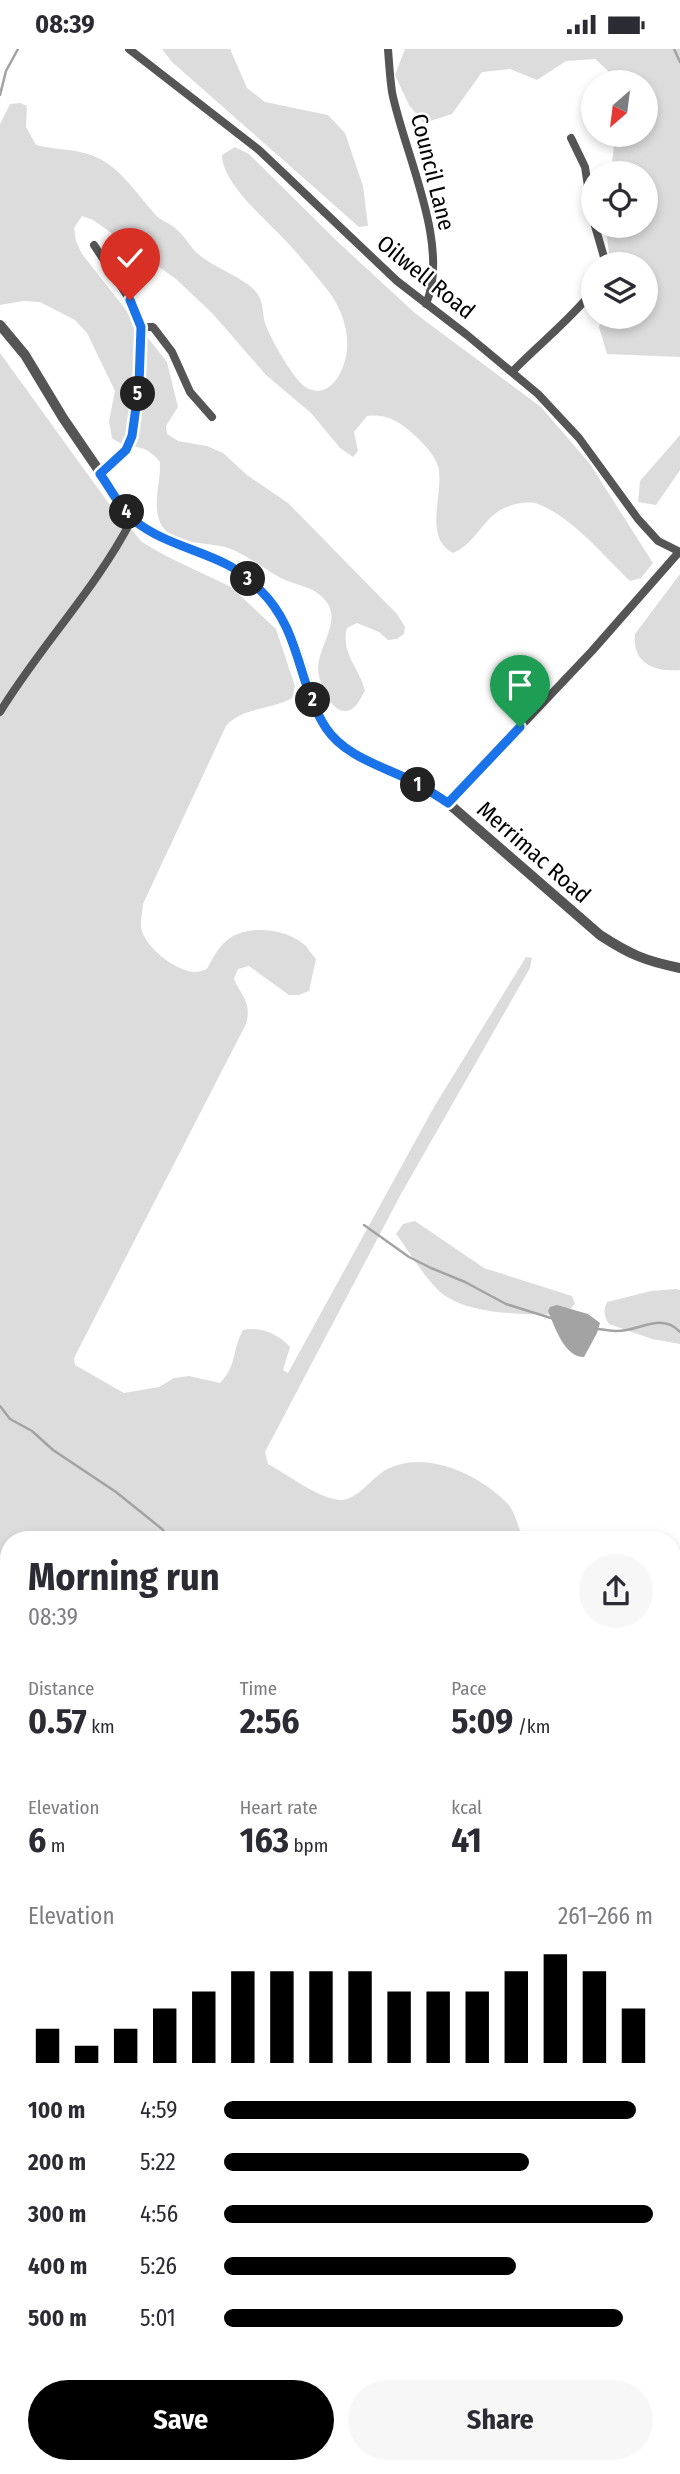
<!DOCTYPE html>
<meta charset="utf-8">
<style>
body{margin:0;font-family:"Fira Sans Condensed",sans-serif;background:#f7f7f7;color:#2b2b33;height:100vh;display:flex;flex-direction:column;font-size:26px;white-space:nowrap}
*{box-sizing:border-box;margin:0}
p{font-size:23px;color:#7c7c81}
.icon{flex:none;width:38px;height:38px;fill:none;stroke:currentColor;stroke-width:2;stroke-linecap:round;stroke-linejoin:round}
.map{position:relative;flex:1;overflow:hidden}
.details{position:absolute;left:0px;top:1482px;width:681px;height:943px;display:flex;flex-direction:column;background:#fff;border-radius:28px 28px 0 0;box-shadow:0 4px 10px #0003}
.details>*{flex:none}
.needle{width:46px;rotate:208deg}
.fabs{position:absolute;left:581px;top:21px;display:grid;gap:14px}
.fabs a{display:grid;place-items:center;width:77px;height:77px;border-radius:50%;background:#fff;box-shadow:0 4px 10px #0003;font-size:35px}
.pin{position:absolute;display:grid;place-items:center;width:60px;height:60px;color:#fff;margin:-72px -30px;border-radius:50% 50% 50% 0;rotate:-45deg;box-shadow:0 0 7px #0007}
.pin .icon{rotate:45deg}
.km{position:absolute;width:35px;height:35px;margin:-18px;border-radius:50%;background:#222;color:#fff;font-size:19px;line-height:35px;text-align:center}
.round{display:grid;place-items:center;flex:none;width:74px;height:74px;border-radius:37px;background:#f7f7f7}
.head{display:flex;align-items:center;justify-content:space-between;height:119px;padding:0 28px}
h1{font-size:38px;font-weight:700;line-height:52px}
.metrics{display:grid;grid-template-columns:repeat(3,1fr);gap:10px;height:119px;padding:7px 28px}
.metrics div{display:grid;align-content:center}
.metrics b{font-size:35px;font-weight:700}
.metrics small{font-size:19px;font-weight:400}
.metrics p{font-size:19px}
.chart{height:196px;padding:14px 28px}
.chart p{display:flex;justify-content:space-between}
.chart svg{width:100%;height:126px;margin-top:7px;stroke:#000;stroke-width:6}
.cta{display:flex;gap:14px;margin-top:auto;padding:14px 28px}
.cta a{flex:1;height:80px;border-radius:42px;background:#000;color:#fff;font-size:28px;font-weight:700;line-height:80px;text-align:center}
.cta a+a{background:#f7f7f7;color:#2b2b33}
ul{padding:0 28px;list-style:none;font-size:23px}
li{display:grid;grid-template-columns:112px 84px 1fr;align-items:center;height:52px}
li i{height:18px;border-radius:9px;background:#000}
.status{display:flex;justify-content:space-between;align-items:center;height:49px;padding:0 35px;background:#fff;direction:ltr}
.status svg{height:19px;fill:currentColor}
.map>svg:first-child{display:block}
.green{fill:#dcdcdc}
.water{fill:#a3a3a3}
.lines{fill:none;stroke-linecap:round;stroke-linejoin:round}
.stream{stroke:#a3a3a3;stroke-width:2.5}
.minor{stroke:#555;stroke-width:8}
.tertiary{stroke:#555;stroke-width:10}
.route-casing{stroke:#fff;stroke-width:14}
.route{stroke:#1a73e8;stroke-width:9}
.labels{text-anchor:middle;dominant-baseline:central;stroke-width:5;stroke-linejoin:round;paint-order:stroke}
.street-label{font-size:23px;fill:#000;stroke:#fff}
</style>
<div class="status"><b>08:39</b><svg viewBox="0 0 49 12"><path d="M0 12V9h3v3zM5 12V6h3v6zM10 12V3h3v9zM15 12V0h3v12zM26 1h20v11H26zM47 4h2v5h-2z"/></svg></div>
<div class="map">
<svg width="680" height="2425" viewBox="0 0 680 2425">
<rect width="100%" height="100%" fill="#fff"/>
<path class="green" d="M162 0H230L247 39 265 53 328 66 345 84 363 137 368 177 359 178 172 13Z
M405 0H680V308L607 305 599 278 602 268H646V215H610L606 178 646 177V124H611L615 86H646V33H617V30L595 10 566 12 537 31 510 20 482 23 452 65 424 74 409 56 395 26Z
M20 54 27 57 26 78 36 96C59 102 81 99 102 111 124 124 137 145 154 164 159 171 168 173 175 179 185 187 188 195 196 203 211 218 246 229 257 244 264 254 262 264 265 274 270 289 293 329 304 337 329 354 345 322 347 301 349 278 339 254 325 238 313 223 300 207 287 193 268 172 222 135 222 106L235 98 249 105 339 194 416 265 541 358 590 415 653 514 641 529 630 532C604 507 572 468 538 455 526 451 506 456 496 464 480 476 473 496 453 504 422 488 445 443 438 417 433 403 422 393 411 383 397 371 385 365 367 367L354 383 358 402 353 408 340 399 311 364 266 326 212 264 176 230 93 171 82 167 74 179 76 192 82 205 167 313 178 358 166 377 167 385 178 392 207 397 223 404 247 426 288 454 397 565 405 578 404 585 397 590 388 591 379 583 357 574 347 579C340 604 361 621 365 642 361 648 358 656 352 660 335 670 322 641 319 627 312 602 345 574 325 551 313 537 298 537 283 530 265 521 250 508 231 500 208 491 165 499 158 467 154 450 161 430 160 413 142 390 129 403 112 389L109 372 115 342 87 284 75 271 40 253 23 252 0 256V75L10 55Z
M0 304 107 452 142 493 166 507 231 538 276 580 295 637 292 649C272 661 242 658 226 677L143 855C143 862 140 871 141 878 144 898 176 923 196 923 200 923 203 921 207 920 212 911 217 900 225 893 245 874 287 879 306 897 309 901 312 906 316 910L309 942 299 946H289L249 917 238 920 234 930C242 948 252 954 246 975L74 1309 75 1316 124 1344 159 1338 174 1329 189 1327 220 1334C237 1317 232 1301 243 1281 259 1277 279 1285 290 1298L283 1321 288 1324 434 1058 526 908 532 909 530 919 401 1145 265 1403 268 1415C287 1425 319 1450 340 1451 356 1452 371 1430 384 1422 422 1399 477 1424 506 1453 517 1464 517 1479 525 1491H9V1913L0 1910Z
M680 386V421L656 456 638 453 640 432Z
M680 525V621C654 623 632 614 635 585Z
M415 1172 484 1219 572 1247 575 1255 564 1266C530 1265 477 1267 447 1248 428 1236 410 1203 396 1185L403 1175Z
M676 1240 680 1241V1295L652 1290 609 1275C604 1267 603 1262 607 1253L651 1242Z
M672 1544 680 1547V2125L672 2123Z
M0 2044 9 2055V2219L0 2212Z
M34 2417H165L155 2425H26Z
M207 2417H660L680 2422V2425H212Z"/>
<path class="water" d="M557 1256 588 1265 600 1274 597 1284 584 1308C564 1308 555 1278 548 1262L550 1258Z"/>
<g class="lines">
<path class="stream" d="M674 0 680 13
M0 46 6 22 18 0
M364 1176 409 1208 431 1219 465 1233 506 1255 554 1270
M595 1280C602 1280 610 1282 617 1282 640 1282 661 1263 680 1283
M0 1357 10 1370 32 1382 53 1401 116 1443 162 1480 172 1491
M672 1708 680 1713
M0 2122 9 2128
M508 2417 522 2425
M98 2425 110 2417"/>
<path class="minor" d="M129 0 259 101 397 232 467 286 538 345 579 389 638 470 658 492 680 503
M388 0C389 14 390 29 392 43 404 104 451 196 426 255
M571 89 585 118 593 170
M595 177 606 215
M94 196 130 251 141 278H153L172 303 190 343 212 368
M513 322C539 295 569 272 593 242
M100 425C108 418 118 411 125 402 142 382 140 306 141 278
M0 663C41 596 96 540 132 470
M448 754 592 602 679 503"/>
<path class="tertiary" d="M0 276 25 306 63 369 132 470 152 484 228 516 264 544 282 569 297 601 316 661 327 681 342 696 358 706 415 734 448 754 600 886C629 905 645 912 680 919"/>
</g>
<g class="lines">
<defs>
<path id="route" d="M130 251 141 278 139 336 132 387 126 401 100 425C111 440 121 461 135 472 161 493 196 500 226 515 239 521 250 531 260 541 301 580 297 635 326 679 346 709 386 718 416 734 427 740 437 747 448 754L520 678"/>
</defs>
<use href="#route" class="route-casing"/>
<use href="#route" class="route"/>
</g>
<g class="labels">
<g class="street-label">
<text transform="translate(433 123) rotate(76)">Council Lane</text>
<text transform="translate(426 228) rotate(39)">Oilwell Road</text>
<text transform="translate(534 803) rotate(41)">Merrimac Road</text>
</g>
</g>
</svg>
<div class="fabs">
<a><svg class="needle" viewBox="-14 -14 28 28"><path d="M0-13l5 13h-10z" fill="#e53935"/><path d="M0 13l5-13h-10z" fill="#7c7c81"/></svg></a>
<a><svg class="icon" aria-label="locate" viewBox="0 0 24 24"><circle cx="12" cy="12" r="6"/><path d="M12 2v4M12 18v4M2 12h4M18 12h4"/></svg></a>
<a><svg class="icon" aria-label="layers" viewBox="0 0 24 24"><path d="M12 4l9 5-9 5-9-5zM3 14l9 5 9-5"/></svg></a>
</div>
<div class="pin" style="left:520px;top:678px;background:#1e9e55"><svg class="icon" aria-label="arrive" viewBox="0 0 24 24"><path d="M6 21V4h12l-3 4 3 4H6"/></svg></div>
<div class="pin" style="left:130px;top:251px;background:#d93025"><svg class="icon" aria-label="check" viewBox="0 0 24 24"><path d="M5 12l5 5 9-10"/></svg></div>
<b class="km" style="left:418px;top:736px">1</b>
<b class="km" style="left:313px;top:651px">2</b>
<b class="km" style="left:248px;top:530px">3</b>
<b class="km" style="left:127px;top:463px">4</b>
<b class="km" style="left:138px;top:345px">5</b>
<section class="details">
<div class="head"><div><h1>Morning run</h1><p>08:39</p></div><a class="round"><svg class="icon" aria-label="share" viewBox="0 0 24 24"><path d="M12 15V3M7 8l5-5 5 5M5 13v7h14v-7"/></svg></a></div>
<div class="metrics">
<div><p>Distance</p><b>0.57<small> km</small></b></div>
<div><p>Time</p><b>2:56</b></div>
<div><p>Pace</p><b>5:09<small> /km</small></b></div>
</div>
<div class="metrics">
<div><p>Elevation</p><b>6<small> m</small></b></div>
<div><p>Heart rate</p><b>163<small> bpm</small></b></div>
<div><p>kcal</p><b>41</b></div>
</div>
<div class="chart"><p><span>Elevation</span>261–266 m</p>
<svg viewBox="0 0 160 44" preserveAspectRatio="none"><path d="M5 44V32M15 44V38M25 44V32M35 44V25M45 44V19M55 44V12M65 44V12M75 44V12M85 44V12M95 44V19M105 44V19M115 44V19M125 44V12M135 44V6M145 44V12M155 44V25"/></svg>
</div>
<ul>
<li><b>100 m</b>4:59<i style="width:96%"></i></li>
<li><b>200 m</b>5:22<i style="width:71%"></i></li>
<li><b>300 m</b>4:56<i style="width:100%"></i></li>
<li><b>400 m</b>5:26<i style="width:68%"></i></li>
<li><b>500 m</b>5:01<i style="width:93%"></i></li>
</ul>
<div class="cta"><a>Save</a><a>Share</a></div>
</section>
</div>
